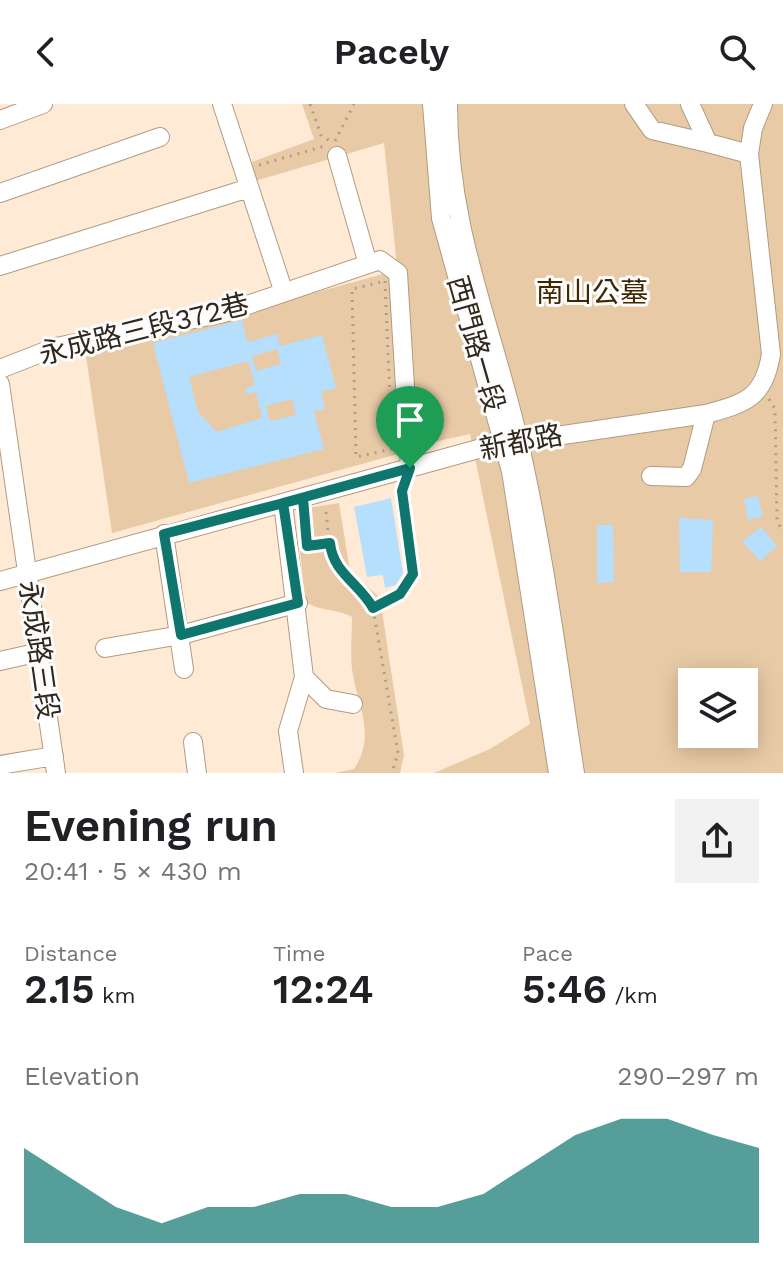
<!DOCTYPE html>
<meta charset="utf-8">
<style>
body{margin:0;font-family:"Work Sans","Noto Sans TC",sans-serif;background:#f2f2f2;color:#202124;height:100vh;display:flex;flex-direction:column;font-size:30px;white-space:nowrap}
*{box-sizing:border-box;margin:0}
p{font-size:26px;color:#757577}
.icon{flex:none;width:44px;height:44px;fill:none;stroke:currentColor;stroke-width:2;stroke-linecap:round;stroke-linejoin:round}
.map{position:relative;height:669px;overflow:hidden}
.drawer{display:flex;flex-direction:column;background:#fff;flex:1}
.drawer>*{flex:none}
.controls{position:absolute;left:678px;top:564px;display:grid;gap:16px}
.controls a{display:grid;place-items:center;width:80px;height:80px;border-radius:0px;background:#fff;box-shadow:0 4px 20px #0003;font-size:40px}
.pin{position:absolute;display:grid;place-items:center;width:68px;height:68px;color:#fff;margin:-82px -34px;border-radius:50% 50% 50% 0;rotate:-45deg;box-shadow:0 0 8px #0007}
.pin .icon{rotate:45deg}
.round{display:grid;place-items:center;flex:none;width:84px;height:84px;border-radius:0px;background:#f2f2f2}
.overview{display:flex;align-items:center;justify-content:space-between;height:136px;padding:0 24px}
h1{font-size:44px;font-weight:600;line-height:60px}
.stats{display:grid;grid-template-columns:repeat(3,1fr);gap:12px;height:136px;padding:8px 24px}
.stats div{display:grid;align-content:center}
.stats b{font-size:40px;font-weight:600}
.stats small{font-size:22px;font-weight:400}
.stats p{font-size:22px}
.chart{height:224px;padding:16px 24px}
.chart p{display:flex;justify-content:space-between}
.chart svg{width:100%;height:144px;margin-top:8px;fill:#0f766e;opacity:.7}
header{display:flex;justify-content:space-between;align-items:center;height:104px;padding:0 24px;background:#fff;font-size:36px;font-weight:600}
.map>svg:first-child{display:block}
.green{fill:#e8caa6;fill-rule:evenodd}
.building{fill:#b5dffc;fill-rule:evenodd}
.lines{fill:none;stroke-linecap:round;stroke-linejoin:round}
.minor-casing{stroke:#b19b81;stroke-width:20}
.path{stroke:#ad9e8c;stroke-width:3;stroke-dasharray:2 6;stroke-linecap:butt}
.minor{stroke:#fff;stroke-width:18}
.route-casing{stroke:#fff;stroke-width:16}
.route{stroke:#0f766e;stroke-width:10}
.labels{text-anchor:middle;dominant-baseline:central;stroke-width:6;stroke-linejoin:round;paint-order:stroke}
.park-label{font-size:28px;fill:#412701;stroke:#fcfcfc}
.street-label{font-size:28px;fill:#31281d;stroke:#fcfcfc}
</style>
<header><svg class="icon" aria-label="back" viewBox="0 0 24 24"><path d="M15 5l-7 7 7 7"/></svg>Pacely<svg class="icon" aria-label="search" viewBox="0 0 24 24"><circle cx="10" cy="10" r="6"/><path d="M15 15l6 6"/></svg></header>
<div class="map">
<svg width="783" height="669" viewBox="0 0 783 669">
<rect width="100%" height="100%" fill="#ffebd5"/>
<path class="green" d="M302 0H783V669H434L490 645 530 620 470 330 416 342 384 39 255 77 252 58 314 35ZM692 578H744V630H692Z
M390 168 398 350 112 429 86 252Z
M339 399 350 467 380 494 404 651 400 669H335L354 665C377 630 357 602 352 565 350 548 352 530 352 513 336 504 319 508 305 497L296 406Z"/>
<path class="building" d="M242 216 247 238 277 230 280 242 322 231 336 284 321 288 325 305 314 307 324 345 189 379 153 239ZM277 245 281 260 256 267 252 252ZM248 257 255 281 245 284 247 290 256 288 262 314 217 328 198 308 189 273ZM292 295 296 311 270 317 266 302Z
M758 392 763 412 748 416 744 395Z
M391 394 403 469 396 481 385 484 383 471 367 473 354 403Z
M679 414 713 416 711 468H680Z
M597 421H613L614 478 597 479Z
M761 423 777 442 760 457 742 437Z"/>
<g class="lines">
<defs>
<path id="minor" d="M222 0 283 186
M432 0 441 114 511 367 558 669
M448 0C448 127 492 220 519 338 544 447 558 559 575 669
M634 0 652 26 708 39
M690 0 708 39 749 50
M0 16 43 0
M337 52 368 160
M0 89 160 33
M0 162 249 84
M0 265 56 243 224 209 380 156 398 169 410 364
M0 280 56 669
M651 372 686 373 692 365 706 310
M283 399 304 573 326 595 353 600
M164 430 184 565
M0 477 489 342 706 310C746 299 764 294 771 250L749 50 753 24 763 0
M105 544 181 531 298 499
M0 557 40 548
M193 638 197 669
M0 661 54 652
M294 669 288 627 304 573"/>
</defs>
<use href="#minor" class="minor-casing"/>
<path class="path" d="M310 0 321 31 330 37
M335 37 354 0
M259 61 325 42
M385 177 392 345 356 353 352 185Z
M769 295 775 305 777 417 783 428
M326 408C329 430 328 453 343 471 354 484 363 487 373 504L398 649 392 669
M304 410 307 442 330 439
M373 504C447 465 392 440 403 383"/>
<use href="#minor" class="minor"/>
</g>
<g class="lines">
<defs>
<path id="route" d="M410 364 283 399 298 499 181 531 164 430 303 394 307 442 330 439C333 469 359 479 373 504L400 490 413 470 402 387 410 364"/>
</defs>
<use href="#route" class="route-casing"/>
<use href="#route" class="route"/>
</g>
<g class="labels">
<g class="park-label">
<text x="592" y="188">南山公墓</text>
</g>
<g class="street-label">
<text transform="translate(144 225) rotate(-14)">永成路三段372巷</text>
<text transform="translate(476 240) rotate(74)">西門路一段</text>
<text transform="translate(521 338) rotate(-11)">新都路</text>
<text transform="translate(39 546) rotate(82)">永成路三段</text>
</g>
</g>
</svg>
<div class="controls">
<a><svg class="icon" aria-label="layers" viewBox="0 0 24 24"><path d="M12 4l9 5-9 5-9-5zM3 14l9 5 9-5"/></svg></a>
</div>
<div class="pin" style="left:410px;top:364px;background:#1e9e55"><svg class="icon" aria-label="arrive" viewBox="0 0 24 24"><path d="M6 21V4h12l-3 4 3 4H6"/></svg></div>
</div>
<section class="drawer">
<div class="overview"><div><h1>Evening run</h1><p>20:41 · 5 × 430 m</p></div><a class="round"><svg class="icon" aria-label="share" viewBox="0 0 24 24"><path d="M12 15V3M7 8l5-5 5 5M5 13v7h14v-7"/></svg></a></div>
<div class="stats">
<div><p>Distance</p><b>2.15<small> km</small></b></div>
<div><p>Time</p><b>12:24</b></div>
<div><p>Pace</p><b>5:46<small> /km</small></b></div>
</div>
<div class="chart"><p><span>Elevation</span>290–297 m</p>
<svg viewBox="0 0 160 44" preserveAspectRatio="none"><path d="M0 44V15L10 24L20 33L30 38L40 33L50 33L60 29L70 29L80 33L90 33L100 29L110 20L120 11L130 6L140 6L150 11L160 15V44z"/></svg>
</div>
</section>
